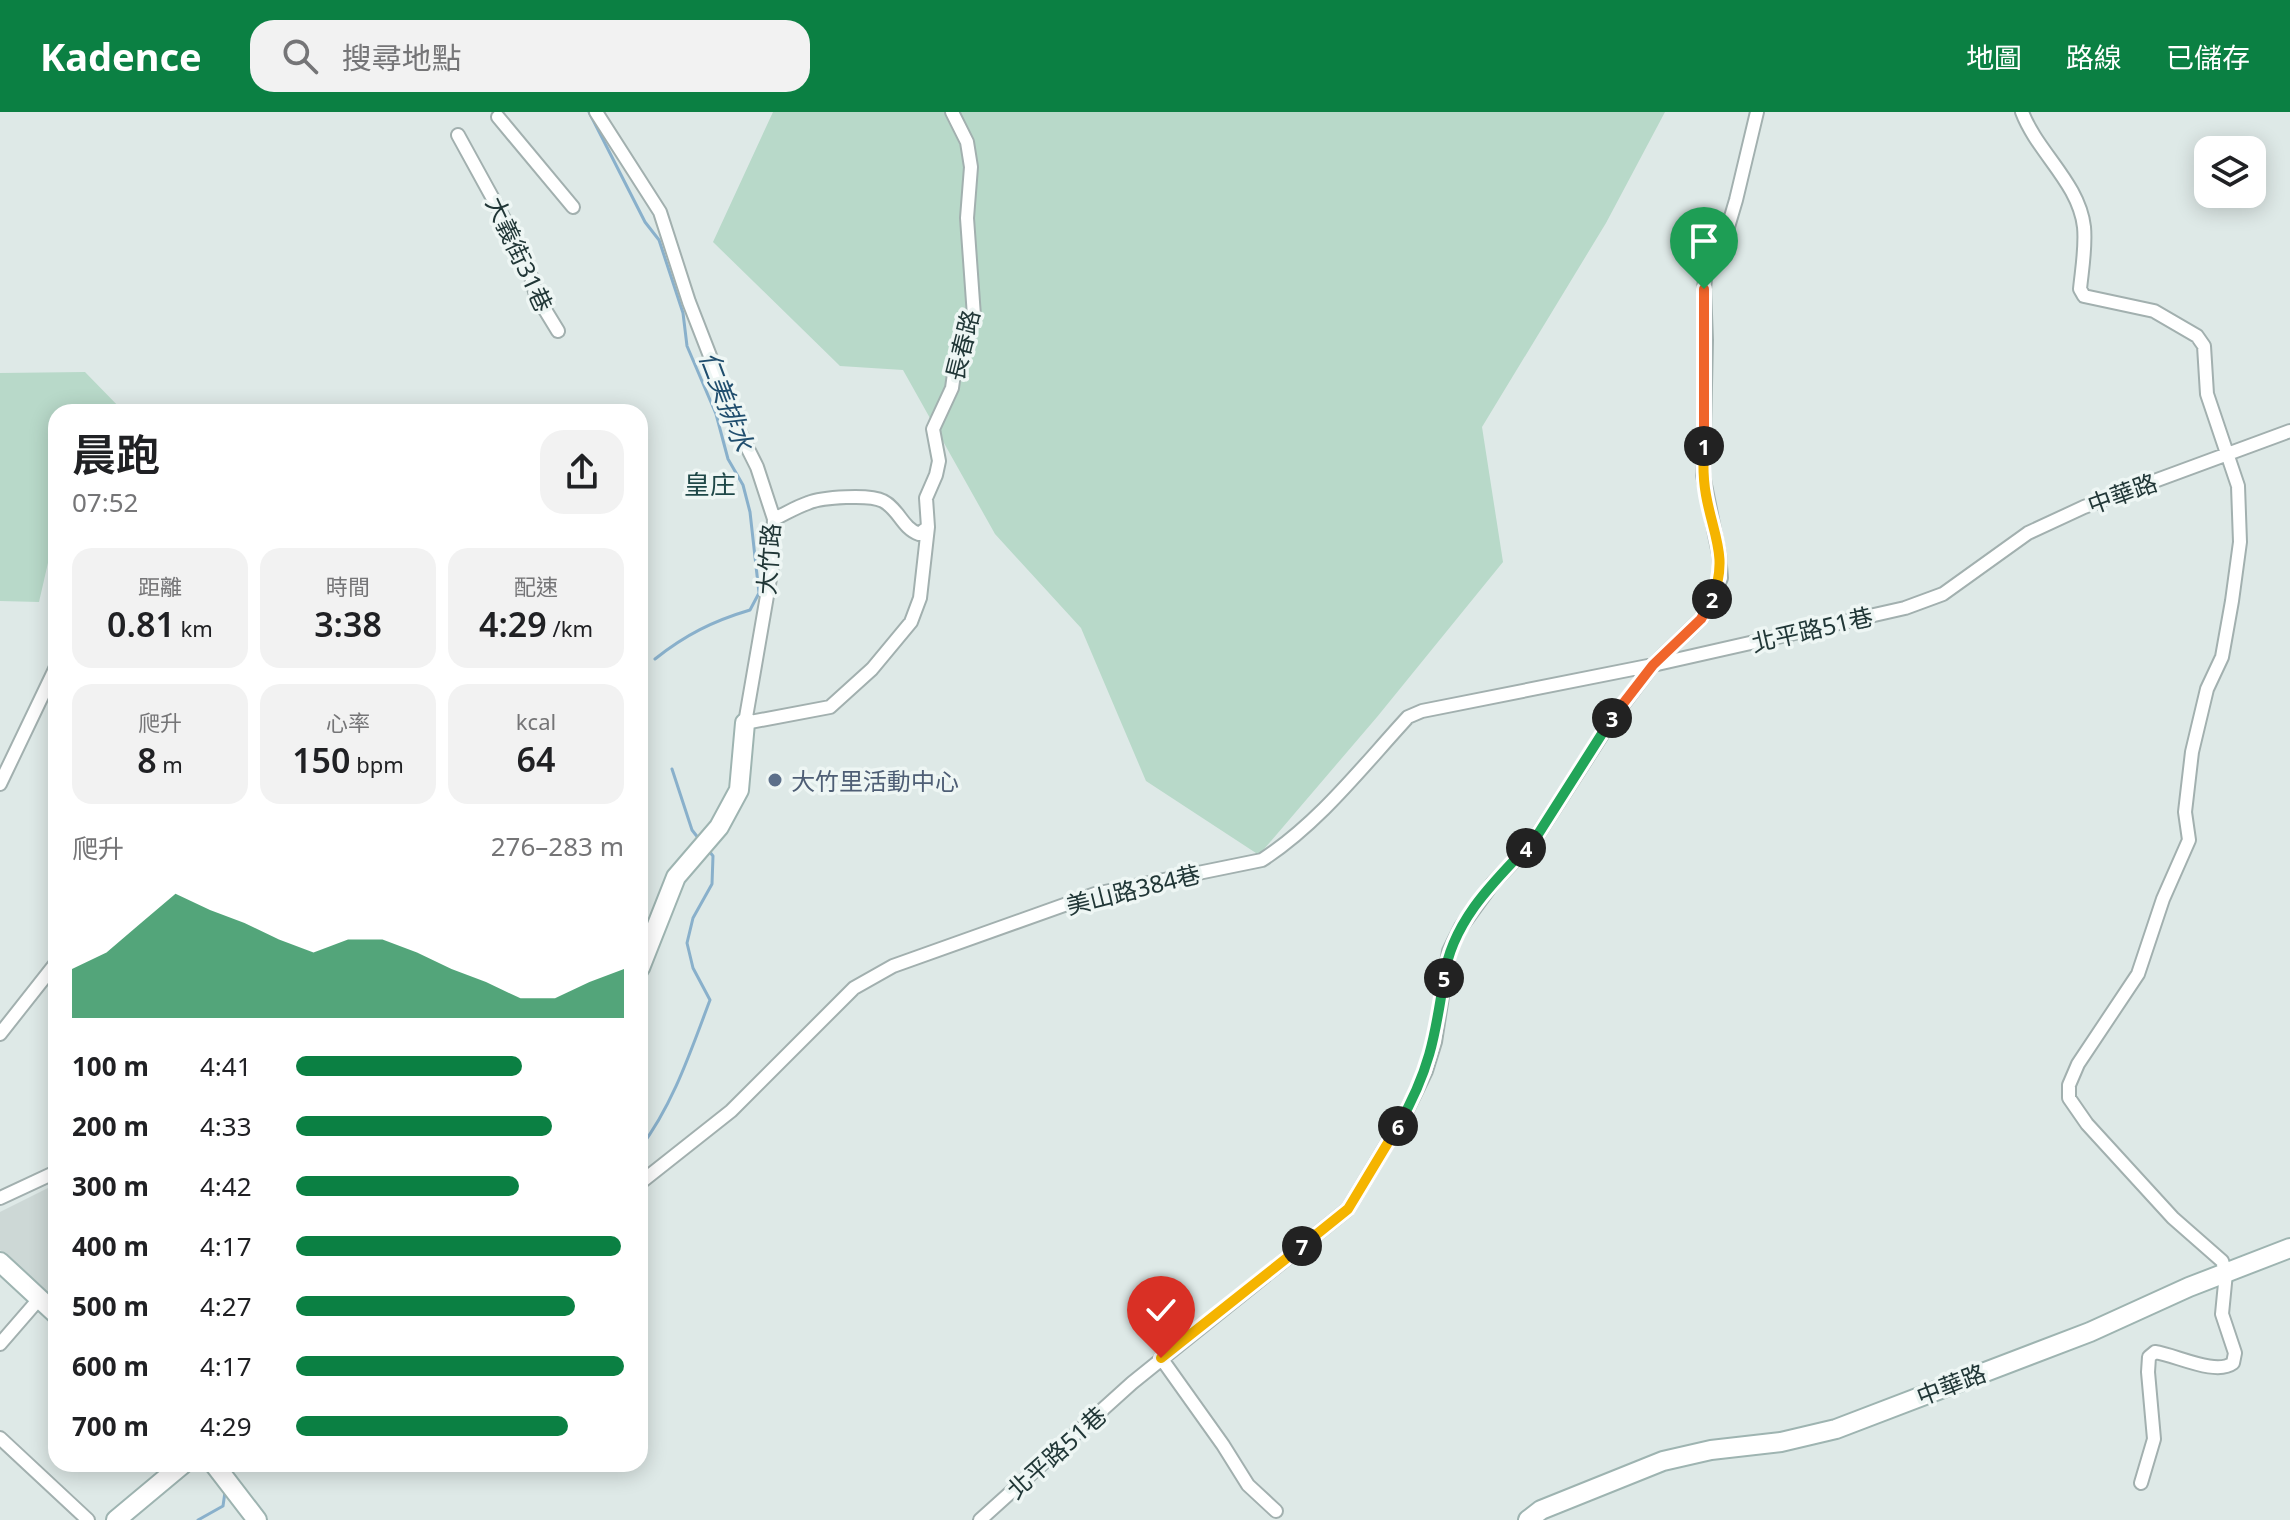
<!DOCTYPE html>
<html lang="zh-TW">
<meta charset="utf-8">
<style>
body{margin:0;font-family:"Noto Sans","Noto Sans TC",sans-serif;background:#f2f2f2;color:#202124;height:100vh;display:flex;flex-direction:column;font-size:30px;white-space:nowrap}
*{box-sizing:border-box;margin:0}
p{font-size:26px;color:#757577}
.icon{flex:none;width:44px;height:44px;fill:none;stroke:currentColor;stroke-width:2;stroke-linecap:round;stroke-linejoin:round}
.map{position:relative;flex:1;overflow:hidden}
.drawer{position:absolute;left:48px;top:292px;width:600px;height:1068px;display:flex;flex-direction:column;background:#fff;border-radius:24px;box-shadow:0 4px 20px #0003}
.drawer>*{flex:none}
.tools{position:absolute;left:2194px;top:24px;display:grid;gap:16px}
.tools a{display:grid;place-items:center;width:72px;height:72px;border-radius:16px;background:#fff;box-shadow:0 4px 20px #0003;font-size:40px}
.pin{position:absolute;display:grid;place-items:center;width:68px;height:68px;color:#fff;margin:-82px -34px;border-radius:50% 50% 50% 0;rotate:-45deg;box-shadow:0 0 8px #0007}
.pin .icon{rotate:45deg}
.km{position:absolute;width:40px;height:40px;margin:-20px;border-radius:50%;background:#222;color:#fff;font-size:22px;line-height:40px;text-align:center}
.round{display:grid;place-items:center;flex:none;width:84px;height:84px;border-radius:24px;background:#f2f2f2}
.headline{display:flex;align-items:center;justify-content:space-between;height:136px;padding:0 24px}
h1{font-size:44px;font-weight:600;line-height:60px}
.figures{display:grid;grid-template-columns:repeat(3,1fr);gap:12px;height:136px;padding:8px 24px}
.figures div{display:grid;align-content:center;border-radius:20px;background:#f2f2f2;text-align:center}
.figures b{font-size:34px;font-weight:600}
.figures small{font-size:22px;font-weight:400}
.figures p{font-size:22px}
.chart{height:224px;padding:16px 24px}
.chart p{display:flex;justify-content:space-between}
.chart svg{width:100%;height:144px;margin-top:8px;fill:#0b8043;opacity:.7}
ul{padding:0 24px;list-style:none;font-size:26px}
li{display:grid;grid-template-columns:128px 96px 1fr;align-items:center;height:60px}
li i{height:20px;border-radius:10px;background:#0b8043}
header{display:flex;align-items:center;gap:48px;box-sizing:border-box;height:112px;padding:0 40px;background:#0b8043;color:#fff}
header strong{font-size:38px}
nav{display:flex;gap:44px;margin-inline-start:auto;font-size:28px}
.search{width:560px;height:72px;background:#f2f2f2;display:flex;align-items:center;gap:20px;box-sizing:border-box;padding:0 28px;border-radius:24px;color:#757577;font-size:30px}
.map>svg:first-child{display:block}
.built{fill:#cdd8d6}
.green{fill:#b8d9c9}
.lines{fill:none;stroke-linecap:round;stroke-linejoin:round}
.stream{stroke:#89b0cb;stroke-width:3}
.street-casing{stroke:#a2b0af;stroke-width:16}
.secondary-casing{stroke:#9eb4b1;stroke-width:22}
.street{stroke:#fff;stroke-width:12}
.secondary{stroke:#fff;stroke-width:18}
.split-1-casing{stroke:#fff;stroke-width:16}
.split-2-casing{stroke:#fff;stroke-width:16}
.split-3-casing{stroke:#fff;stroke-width:16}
.split-4-casing{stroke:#fff;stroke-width:16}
.split-5-casing{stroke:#fff;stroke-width:16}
.split-6-casing{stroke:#fff;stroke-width:16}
.split-7-casing{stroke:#fff;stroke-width:16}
.split-8-casing{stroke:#fff;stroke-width:16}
.split-1{stroke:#f0652b;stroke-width:10}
.split-2{stroke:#f5b400;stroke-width:10}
.split-3{stroke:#f0652b;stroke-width:10}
.split-4{stroke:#22a559;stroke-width:10}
.split-5{stroke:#22a559;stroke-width:10}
.split-6{stroke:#22a559;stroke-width:10}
.split-7{stroke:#f5b400;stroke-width:10}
.split-8{stroke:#f5b400;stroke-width:10}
.service-dot{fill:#5c6f8a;stroke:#eef6f4;stroke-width:3}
.labels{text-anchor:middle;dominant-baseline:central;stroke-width:7;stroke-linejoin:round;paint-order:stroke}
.street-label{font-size:24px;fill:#213737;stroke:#eef6f4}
.service-label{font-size:24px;fill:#4e5e75;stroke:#eef6f4;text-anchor:start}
.water-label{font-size:26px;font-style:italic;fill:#204e6e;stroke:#eef6f4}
.neighbourhood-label{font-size:26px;fill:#1e4747;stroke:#eef6f4}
</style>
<header>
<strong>Kadence</strong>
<div class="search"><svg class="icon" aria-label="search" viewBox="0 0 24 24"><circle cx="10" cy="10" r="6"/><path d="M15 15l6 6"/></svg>搜尋地點</div>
<nav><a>地圖</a><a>路線</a><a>已儲存</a></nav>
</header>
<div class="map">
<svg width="2290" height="1408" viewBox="0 0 2290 1408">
<rect width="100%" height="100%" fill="#dee9e7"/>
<path class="built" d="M56 1072V1190L0 1138V1100Z"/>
<path class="green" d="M773 0H1665L1606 111 1482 315 1503 450 1377 605 1259 743 1146 669 1081 516 995 422 903 258 840 254 713 130Z
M85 260 124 300H56V440L50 442 39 490 0 489V261Z"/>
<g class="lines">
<path class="stream" d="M589 0 645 110 659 128 683 201 687 234 716 302 728 347 743 373 750 400 759 481 750 498C713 509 685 523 655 547
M672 657 692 718 699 727
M640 1036C673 993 691 938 710 888L693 856 687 831 693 806 712 772 713 744 709 739
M198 1408 223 1394 225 1380"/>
<defs>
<path id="street" d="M596 0 660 100 689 190 740 321 757 355 774 407 772 455 745 611 830 595 872 557 911 510 920 486 928 415
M2022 0C2037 40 2079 71 2084 115 2086 135 2082 157 2080 177L2084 184 2154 199 2197 224 2204 234 2207 282 2238 374 2240 430 2232 489 2222 545 2207 577 2192 640 2185 700 2189 728 2163 787 2138 862 2078 952 2069 973V986L2087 1012 2173 1106 2222 1149 2226 1161 2222 1202 2235 1241 2233 1251C2216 1264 2176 1243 2155 1240L2149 1245 2148 1260 2154 1327 2141 1371
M498 5 573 95
M458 23 526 147 536 183 558 219
M774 407C785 402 796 395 808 391 822 385 870 382 883 389 899 397 902 416 919 422L928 415 926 386 936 363 939 349 933 317 952 276 957 240 974 204 967 106 971 55 967 30 952 0
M0 672 56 555
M0 922 56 851
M640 1071 731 999 854 876 893 854 1095 782 1262 748C1319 711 1362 655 1408 605L1422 599 1653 553 1905 496 1943 482 2028 421 2084 395 2290 319
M0 1086 56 1060
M0 1232 39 1187
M1161 1246 1223 1333 1248 1373 1276 1399
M0 1326 88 1408
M980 1408 1132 1271 1348 1097 1405 1002 1426 959 1435 930 1449 839 1461 815 1493 771 1535 727 1612 607 1653 553 1701 507 1712 487 1721 466 1719 442 1703 363 1706 228 1704 177 1706 158 1728 115 1736 88 1757 0"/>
<path id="secondary" d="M640 856 676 765 719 715 739 678 745 611
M0 1150 56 1202
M214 1352 257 1408
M116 1408 183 1352
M1528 1408 1541 1398 1663 1349 1711 1338 1781 1330 1836 1317 2090 1220 2189 1175 2290 1136"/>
</defs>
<use href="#street" class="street-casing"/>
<use href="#secondary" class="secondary-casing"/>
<use href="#street" class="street"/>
<use href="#secondary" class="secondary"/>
</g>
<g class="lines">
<defs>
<path id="split-1" d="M1704 334V177"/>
<path id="split-2" d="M1704 334C1703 350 1703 367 1706 383 1713 423 1729 446 1712 487"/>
<path id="split-3" d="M1612 606 1653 553 1701 507 1712 487"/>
<path id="split-4" d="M1526 736 1535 727 1612 606"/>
<path id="split-5" d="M1444 866C1451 813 1490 773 1526 736"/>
<path id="split-6" d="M1398 1014C1429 960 1435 926 1444 866"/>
<path id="split-7" d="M1302 1134 1348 1097 1398 1014"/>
<path id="split-8" d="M1161 1246 1302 1134"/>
</defs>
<use href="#split-1" class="split-1-casing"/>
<use href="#split-2" class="split-2-casing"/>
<use href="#split-3" class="split-3-casing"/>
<use href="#split-4" class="split-4-casing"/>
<use href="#split-5" class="split-5-casing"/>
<use href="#split-6" class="split-6-casing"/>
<use href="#split-7" class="split-7-casing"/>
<use href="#split-8" class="split-8-casing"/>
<use href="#split-1" class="split-1"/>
<use href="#split-2" class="split-2"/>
<use href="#split-3" class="split-3"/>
<use href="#split-4" class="split-4"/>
<use href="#split-5" class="split-5"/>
<use href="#split-6" class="split-6"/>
<use href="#split-7" class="split-7"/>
<use href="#split-8" class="split-8"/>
</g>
<circle class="service-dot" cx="775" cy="668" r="8"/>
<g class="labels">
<g class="street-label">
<text transform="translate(520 142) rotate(65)">大義街31巷</text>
<text transform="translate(962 233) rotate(-76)">長春路</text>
<text transform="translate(2122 381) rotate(-20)">中華路</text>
<text transform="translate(768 447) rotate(-86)">大竹路</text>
<text transform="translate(1812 517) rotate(-13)">北平路51巷</text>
<text transform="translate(1133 777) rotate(-14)">美山路384巷</text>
<text transform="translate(1951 1272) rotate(-21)">中華路</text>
<text transform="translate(1056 1340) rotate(-42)">北平路51巷</text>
</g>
<g class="service-label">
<text x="791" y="668">大竹里活動中心</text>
</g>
<g class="water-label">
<text transform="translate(727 289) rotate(69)">仁美排水</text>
</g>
<g class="neighbourhood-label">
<text x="710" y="372">皇庄</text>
</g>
</g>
</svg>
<div class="tools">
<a><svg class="icon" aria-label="layers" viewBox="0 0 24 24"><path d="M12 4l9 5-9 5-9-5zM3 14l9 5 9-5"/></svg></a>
</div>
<div class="pin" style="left:1704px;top:177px;background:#1e9e55"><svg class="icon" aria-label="arrive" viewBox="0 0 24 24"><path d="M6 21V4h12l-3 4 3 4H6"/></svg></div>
<div class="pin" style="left:1161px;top:1246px;background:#d93025"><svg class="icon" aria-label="check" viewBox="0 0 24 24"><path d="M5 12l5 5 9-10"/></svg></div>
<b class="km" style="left:1704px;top:334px">1</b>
<b class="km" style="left:1712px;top:487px">2</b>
<b class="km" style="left:1612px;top:606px">3</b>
<b class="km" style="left:1526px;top:736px">4</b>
<b class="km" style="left:1444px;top:866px">5</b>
<b class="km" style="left:1398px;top:1014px">6</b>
<b class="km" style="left:1302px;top:1134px">7</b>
<section class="drawer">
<div class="headline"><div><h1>晨跑</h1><p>07:52</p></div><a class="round"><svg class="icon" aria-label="share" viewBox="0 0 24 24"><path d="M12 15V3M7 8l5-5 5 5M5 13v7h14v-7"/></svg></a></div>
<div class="figures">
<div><p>距離</p><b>0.81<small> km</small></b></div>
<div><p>時間</p><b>3:38</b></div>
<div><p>配速</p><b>4:29<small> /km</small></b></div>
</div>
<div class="figures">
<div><p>爬升</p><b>8<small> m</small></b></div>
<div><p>心率</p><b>150<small> bpm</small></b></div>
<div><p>kcal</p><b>64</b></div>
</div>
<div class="chart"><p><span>爬升</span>276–283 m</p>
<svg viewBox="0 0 160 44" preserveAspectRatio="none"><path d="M0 44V29L10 24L20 15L30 6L40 11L50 15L60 20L70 24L80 20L90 20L100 24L110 29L120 33L130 38L140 38L150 33L160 29V44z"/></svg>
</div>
<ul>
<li><b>100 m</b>4:41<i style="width:69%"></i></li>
<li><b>200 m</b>4:33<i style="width:78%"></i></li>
<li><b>300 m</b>4:42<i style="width:68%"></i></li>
<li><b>400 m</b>4:17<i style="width:99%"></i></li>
<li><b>500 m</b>4:27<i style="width:85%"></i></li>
<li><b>600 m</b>4:17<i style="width:100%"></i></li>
<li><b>700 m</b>4:29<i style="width:83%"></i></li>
</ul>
</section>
</div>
